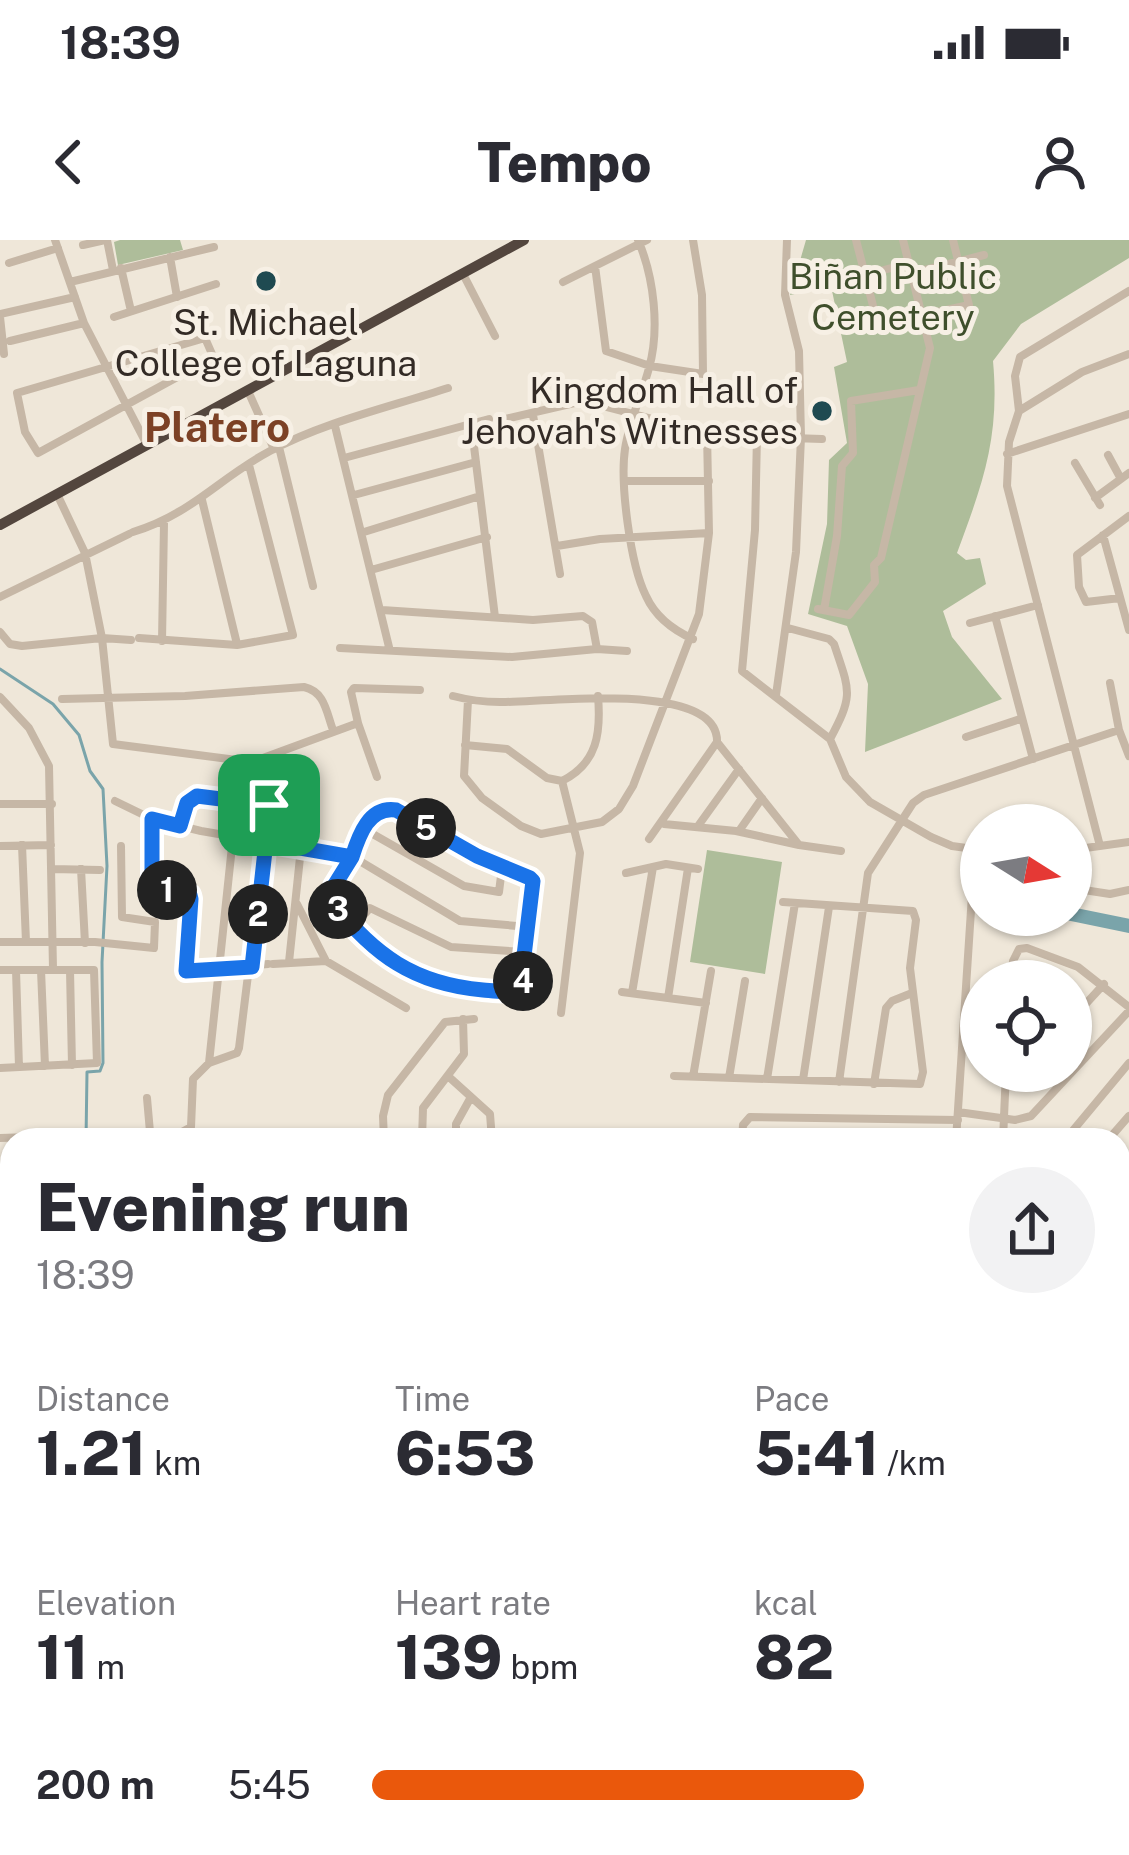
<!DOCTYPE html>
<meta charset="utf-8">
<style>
body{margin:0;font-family:"Public Sans",sans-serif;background:#f2f2f3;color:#2b2b33;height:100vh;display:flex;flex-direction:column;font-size:45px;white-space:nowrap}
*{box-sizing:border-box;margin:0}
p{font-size:39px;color:#7c7c81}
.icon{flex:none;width:66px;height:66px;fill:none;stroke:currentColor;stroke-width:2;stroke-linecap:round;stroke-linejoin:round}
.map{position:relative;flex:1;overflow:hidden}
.details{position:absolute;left:0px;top:888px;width:1131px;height:729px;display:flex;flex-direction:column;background:#fff;border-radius:36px 36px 0 0;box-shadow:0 3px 9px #0004}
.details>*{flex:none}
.needle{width:78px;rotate:101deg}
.tools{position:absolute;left:960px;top:564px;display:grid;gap:24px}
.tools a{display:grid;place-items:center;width:132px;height:132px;border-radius:50%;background:#fff;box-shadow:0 3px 9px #0004;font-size:60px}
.pin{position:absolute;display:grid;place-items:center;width:102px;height:102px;color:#fff;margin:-51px;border-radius:24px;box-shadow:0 6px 18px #0006}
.km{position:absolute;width:60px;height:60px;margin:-30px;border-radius:50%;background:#222;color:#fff;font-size:33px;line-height:60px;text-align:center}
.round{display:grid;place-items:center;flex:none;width:126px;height:126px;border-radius:63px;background:#f2f2f3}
.summary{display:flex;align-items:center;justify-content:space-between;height:204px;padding:0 36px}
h1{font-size:66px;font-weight:800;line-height:90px}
.figures{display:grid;grid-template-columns:repeat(3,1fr);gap:18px;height:204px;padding:12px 36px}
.figures div{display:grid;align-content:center}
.figures b{font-size:60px;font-weight:800}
.figures small{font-size:33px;font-weight:400}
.figures p{font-size:33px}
ul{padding:0 36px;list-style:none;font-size:39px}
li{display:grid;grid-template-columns:192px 144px 1fr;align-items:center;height:90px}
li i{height:30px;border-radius:15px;background:#ea580c}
.status{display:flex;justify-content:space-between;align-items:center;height:84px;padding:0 60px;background:#fff;direction:ltr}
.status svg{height:33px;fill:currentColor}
header{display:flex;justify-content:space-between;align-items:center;height:156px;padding:0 36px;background:#fff;font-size:54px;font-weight:800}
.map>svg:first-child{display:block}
.green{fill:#aebd9a}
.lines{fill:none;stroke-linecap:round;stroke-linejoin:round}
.stream{stroke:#7aa4aa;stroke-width:3}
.river{stroke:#7aa4aa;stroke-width:14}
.minor{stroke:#c6b7a6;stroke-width:8}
.highway{stroke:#53463e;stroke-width:10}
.route-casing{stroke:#fff;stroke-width:24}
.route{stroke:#1a73e8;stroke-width:15}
.poi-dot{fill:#1f4a51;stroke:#f7f0e5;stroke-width:4.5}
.labels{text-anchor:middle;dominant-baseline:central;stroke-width:10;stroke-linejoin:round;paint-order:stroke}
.park-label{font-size:36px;fill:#3f4f2c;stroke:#f7f0e5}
.poi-label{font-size:36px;fill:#332b26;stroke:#f7f0e5}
.quarter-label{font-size:42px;font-weight:bold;fill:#7c4125;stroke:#f7f0e5}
</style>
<div class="status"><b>18:39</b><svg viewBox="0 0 49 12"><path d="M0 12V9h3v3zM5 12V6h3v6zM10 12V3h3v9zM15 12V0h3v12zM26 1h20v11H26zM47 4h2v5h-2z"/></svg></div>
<header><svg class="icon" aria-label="back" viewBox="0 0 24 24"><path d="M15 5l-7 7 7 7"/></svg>Tempo<svg class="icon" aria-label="person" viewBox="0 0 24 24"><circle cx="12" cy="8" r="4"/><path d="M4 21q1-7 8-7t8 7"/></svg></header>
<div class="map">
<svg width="1129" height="1615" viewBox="0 0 1129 1615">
<rect width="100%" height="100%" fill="#efe7d9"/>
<path class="green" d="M120 0H180L183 10 118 25 114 2Z
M806 0H1129V18L1021 84 993 121C1000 197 983 243 957 313L966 320 980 318 986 344 943 371 952 397 1002 459 865 512 868 444 847 386 808 374 827 284 829 220 847 203 834 127 847 122 831 46 790 55Z
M707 610 782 622 765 734 690 722Z"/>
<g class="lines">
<path class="stream" d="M0 429 53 464 79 495 90 531 103 549 107 626 102 722 103 823 100 831 87 832 86 900
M0 1465H12
M1119 1561 1129 1564
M843 1615 856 1605"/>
<path class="river" d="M976 650 981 649
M1071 674 1129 686
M1119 1475 1129 1487"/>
<path class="minor" d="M55 0 84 83 146 203
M107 0 113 30
M638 0C654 37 660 89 649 128 642 155 629 181 625 209 620 243 630 324 646 356 655 376 673 390 693 399
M856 0 878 85 969 65 953 0
M83 5 105 0
M170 17 177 57
M9 23 58 8
M595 26 606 111 650 126 703 134 702 55 693 0
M121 28 131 71
M913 33 984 15
M463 34 495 96
M865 35 910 23
M70 42 214 7
M563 42 647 0
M0 74 75 57
M0 77 4 114
M114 77 216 44
M205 98 212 114 205 122 38 213 25 192 17 153Z
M10 101 84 83
M248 151 274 209
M1019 171 1009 202 1007 246 1100 606
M1019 171 1015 136 1020 117 1129 51
M1019 171 1082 132 1129 114
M533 175 560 334
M501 180 583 161 707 193 722 191
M471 182 495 377
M335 186 389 407
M757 195 755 290 742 431 830 499 846 537 870 562 931 597 952 606 981 610
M735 196 822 199
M279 207 313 346
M1007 214 1129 174
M1108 215 1121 239
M344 218 489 179
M1075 223 1100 265
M626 241H709
M57 254 85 313 102 398 113 504 252 522 358 483 351 452 354 448 420 450
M354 255 476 222
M1095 258 1129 233
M202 260 237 404
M133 292C192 274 219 238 270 211 324 182 390 167 448 148
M364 292 480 256
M1103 295 1129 390
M557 306 600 299 709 293
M371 330 487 297
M0 357 129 294
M1120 358 1086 362 1079 347 1077 315 1129 276
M818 369 849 375 875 342 874 325 881 318 930 108 903 0
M382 370 533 380 583 376 592 382 597 409
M824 370 837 296 842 226 853 213 851 161 919 150
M995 376 1033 519
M970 383 1038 365
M788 388 829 399 834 404C850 452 854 454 830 499
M0 392 10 404 22 406 102 398 131 400
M139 398 237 405 293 395 249 225
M162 401 164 283
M340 408 512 417 597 409 627 411
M1110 443 1119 490 1129 516
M776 455 796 312 801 197 799 111 785 55 787 0
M453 456C468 460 484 462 500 462 539 463 719 439 717 502L649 599
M0 457 29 488 49 526 53 729
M62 459 185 456 304 447C325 452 326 471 333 490
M468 460 464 536 482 558 521 586 541 594 602 582 619 569 633 546 699 374 709 293 707 193
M358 483 377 537
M966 497 1020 479
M465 505 507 509 547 538 562 541C598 523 601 492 598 456
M115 561 152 579 201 591 353 617 460 681 529 687
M0 564H52
M386 568 396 570 477 616 533 641 520 749 515 752 434 744 359 697 332 662C333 643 368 577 386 568Z
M152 579 153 644 190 655 191 659 186 731 268 724
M664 584 736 591 799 605 717 502
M1048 585 1049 579
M180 586 187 563 197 556 269 565
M698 586 739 529
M364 589 464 646 499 652 502 628
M739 591 762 558
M22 605 26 702
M799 605 841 611
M0 606 51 605
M1071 610 1129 602
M52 629 100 630
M81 629 85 703
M626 633 666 624 698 629
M1071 648 1110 654 1129 650
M297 664 326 721
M352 688 370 668 451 707 523 712
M0 702H95L154 708 155 682 122 677 121 606
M289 722 301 608
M273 724 326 721 406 768
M0 730H94L97 823 0 828
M16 730 19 827
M41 730 45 826
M70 730 72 825
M1011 741 1013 721 1019 709 1027 708 1078 727 1129 767
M622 752 706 763
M632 753 653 627
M668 758 688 628
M561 773 580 613 562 541
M1071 780 1104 744
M209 823 233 597
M674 836 920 844 923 832 910 728 916 680 913 671 783 662
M449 837 490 874 492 900
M693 837 711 731
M729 838 745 741
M767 839 795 663
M803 840 829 667
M839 842 868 633 913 563 924 555 1119 490
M874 844 886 768 892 761 912 753
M1007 846 1024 831
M147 858 150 892
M958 872 1015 880 1031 876 1129 771
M686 892 688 900
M0 898 182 892 191 887 193 839 209 823 237 813 239 808 269 565 252 522
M384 900 383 876 388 855 445 782 474 779
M422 900 423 868 464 814 463 779
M456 900V884L471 857
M742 900 743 885 750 877 958 880
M956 900 975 609
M1003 900 1006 831
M1065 900 1129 823
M1108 900 1129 876
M1120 947 1129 932
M0 969 12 971
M0 976 12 1045
M1119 990 1129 994
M1119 1029 1129 1032
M1119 1056 1129 1046
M1119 1140 1129 1128
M0 1161 7 1206
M0 1195 12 1194
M9 1222 12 1259
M0 1429 4 1459
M1119 1513 1129 1520
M115 1605V1615
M196 1605V1615
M279 1605V1615
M331 1611 766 1613
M935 1615 938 1605"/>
<path class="highway" d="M0 285 524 0"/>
</g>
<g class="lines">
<defs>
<path id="route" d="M269 565 197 556 187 563 180 586 152 579V644L190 655 191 659 186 731 252 727 266 602 352 617 334 646 332 662C374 715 414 744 483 750 496 751 508 753 520 749L533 641 530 638 477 616 396 570C369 566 359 595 352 617L266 602 269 565"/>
</defs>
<use href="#route" class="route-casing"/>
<use href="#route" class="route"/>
</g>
<g class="poi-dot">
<circle cx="266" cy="41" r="12"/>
<circle cx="822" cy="171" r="12"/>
</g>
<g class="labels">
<g class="park-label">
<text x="893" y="36">Biñan Public<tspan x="893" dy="41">Cemetery</tspan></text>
</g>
<g class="poi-label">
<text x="266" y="82">St. Michael<tspan x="266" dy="41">College of Laguna</tspan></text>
<text x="798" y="150" text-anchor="end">Kingdom Hall of<tspan x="798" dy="41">Jehovah's Witnesses</tspan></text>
</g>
<g class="quarter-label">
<text x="217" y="186">Platero</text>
</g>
</g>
</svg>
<div class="tools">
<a><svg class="needle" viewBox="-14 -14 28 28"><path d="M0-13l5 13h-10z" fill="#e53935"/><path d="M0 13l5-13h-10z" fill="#7c7c81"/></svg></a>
<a><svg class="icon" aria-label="locate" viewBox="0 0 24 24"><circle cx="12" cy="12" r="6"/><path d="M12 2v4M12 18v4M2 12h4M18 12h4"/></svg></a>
</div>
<div class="pin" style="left:269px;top:565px;background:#1e9e55"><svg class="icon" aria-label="arrive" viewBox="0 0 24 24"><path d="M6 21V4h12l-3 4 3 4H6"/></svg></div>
<b class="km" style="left:167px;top:650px">1</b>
<b class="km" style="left:258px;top:674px">2</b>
<b class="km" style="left:338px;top:669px">3</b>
<b class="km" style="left:523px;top:741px">4</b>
<b class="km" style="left:426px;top:588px">5</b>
<section class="details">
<div class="summary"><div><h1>Evening run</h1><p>18:39</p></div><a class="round"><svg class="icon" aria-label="share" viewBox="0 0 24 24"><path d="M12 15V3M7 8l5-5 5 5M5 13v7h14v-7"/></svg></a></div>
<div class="figures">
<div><p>Distance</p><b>1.21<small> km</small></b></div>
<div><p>Time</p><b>6:53</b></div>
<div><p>Pace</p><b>5:41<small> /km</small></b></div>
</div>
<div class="figures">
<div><p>Elevation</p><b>11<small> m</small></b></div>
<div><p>Heart rate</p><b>139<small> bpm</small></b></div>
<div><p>kcal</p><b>82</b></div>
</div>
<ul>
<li><b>200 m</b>5:45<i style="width:68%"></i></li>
</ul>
</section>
</div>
